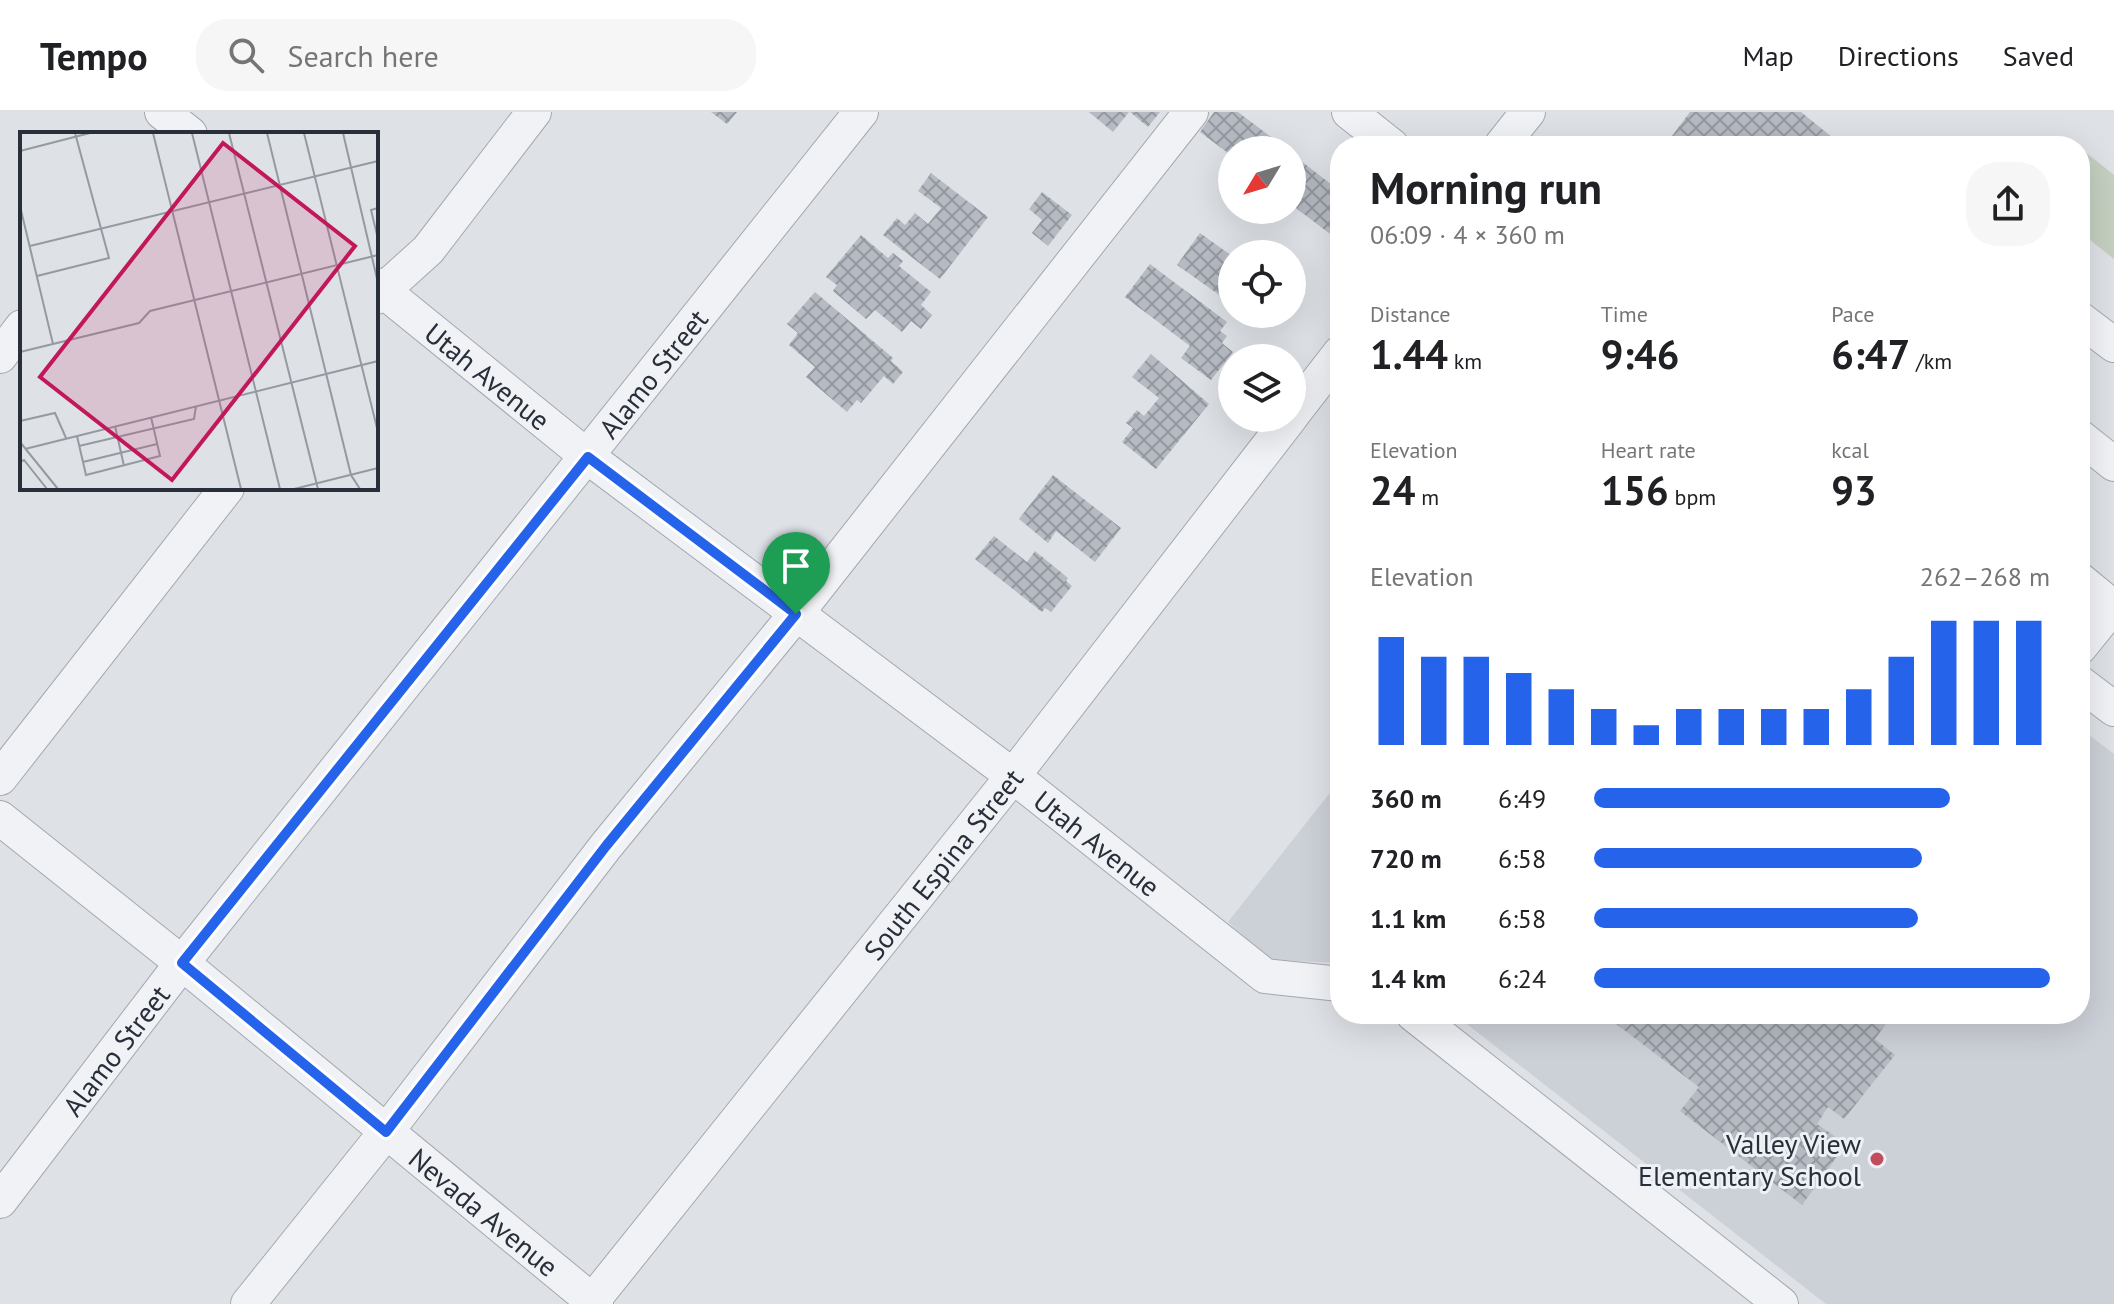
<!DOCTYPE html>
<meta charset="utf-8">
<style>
body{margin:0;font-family:"PT Sans",sans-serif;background:#f6f6f6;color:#202124;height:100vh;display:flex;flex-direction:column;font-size:30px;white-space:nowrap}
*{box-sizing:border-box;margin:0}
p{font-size:26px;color:#757577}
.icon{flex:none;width:44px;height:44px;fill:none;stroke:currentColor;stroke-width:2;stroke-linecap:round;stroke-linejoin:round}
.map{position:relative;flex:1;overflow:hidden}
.sheet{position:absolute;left:1330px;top:24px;width:760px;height:888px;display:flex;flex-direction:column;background:#fff;border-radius:32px;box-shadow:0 8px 32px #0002}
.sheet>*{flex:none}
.needle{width:52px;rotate:232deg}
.tools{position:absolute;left:1218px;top:24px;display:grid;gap:16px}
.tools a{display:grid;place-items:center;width:88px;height:88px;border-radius:50%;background:#fff;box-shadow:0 8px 32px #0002;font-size:40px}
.pin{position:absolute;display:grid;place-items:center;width:68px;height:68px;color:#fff;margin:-82px -34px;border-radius:50% 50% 50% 0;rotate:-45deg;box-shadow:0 0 8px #0007}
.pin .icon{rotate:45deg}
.round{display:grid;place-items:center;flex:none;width:84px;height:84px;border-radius:32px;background:#f6f6f6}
.overview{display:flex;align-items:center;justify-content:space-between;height:136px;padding:0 40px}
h1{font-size:44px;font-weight:600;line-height:60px}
.stats{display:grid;grid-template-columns:repeat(3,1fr);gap:12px;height:136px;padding:8px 40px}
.stats div{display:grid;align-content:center}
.stats b{font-size:40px;font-weight:600}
.stats small{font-size:22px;font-weight:400}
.stats p{font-size:22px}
.chart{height:224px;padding:16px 40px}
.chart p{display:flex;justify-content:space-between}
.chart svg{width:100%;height:144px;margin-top:8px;stroke:#2563eb;stroke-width:6}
ul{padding:0 40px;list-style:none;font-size:26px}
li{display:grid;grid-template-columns:128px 96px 1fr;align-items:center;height:60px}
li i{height:20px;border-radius:10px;background:#2563eb}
header{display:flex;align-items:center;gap:48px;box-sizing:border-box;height:112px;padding:0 40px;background:#fff;border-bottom:2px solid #e0e0e0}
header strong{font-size:38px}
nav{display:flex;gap:44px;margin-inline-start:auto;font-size:28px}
.search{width:560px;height:72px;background:#f6f6f6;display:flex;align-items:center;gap:20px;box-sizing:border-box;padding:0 28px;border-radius:32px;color:#757577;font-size:30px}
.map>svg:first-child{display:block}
.built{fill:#ccd0d7}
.grass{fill:#c4cfc0}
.building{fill:url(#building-cross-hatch)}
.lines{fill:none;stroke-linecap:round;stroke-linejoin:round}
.minor-casing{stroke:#a4a8af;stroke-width:36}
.minor{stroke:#f0f2f5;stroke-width:34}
.route-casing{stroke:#fff;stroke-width:16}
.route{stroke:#2563eb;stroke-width:10}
.poi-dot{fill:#c14c5d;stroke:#edf0f4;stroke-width:3}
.labels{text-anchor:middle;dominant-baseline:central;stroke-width:6;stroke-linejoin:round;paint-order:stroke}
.street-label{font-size:28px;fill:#282f3b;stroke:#edf0f4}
.poi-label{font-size:28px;fill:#282f3b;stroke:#edf0f4;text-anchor:end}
.inset-road{fill:none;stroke:#959aa2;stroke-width:2}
.view{fill:#c2185b;fill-opacity:0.15;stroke:#c2185b;stroke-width:4}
.inset-edge{fill:none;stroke:#282f3b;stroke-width:4}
</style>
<header>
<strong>Tempo</strong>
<div class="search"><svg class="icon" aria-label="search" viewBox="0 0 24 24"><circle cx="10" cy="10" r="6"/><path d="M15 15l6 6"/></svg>Search here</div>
<nav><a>Map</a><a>Directions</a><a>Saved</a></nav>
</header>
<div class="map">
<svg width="2114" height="1192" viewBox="0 0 2114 1192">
<defs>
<pattern id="building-cross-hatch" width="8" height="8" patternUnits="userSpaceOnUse" patternTransform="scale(2)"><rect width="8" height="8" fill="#b6bac2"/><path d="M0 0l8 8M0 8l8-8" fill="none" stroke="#94989f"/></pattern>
</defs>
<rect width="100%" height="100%" fill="#dee1e6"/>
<path class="built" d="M2080 616 2114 642V1192H1826L1454 902H2080Z
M1340 668V851L1269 848 1228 810Z"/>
<path class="grass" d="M2084 39 2114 63V147L2080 120V44Z"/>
<path class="building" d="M711 0H737L727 12Z
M1089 0H1129L1113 20Z
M1130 0H1160L1148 15Z
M1214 0H1238L1288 38H1232V44L1200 20Z
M1690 0H1801L1843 34H1680L1682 31 1672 24Z
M1301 49 1340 79 1338 128 1292 93V61Z
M931 61 988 105 940 167 883 123 897 106 905 113 915 101 928 112 941 96 918 79Z
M1042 80 1072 103 1048 134 1032 121 1042 108 1029 97Z
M1200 121 1232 144V192L1177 153Z
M861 123 888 146 893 141 903 149 899 154 931 180 921 193 932 203 921 217 911 209 902 220 875 198 866 207 833 179 837 173 826 165Z
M1150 152 1227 210 1220 219 1227 224 1222 231 1233 240 1211 268 1181 246 1190 234 1125 185Z
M815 180 893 246 891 249 903 260 893 272 884 264 861 291 857 288 847 300 806 265 815 255 789 233 798 221 787 212Z
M1247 202H1284L1278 210 1269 203 1262 213Z
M1151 242 1209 292 1156 357 1122 330 1133 316 1126 311 1137 298 1144 304 1159 286 1132 265Z
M1053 363 1121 416 1095 450 1056 419 1048 431 1019 407Z
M994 424 1027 450 1035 439 1068 466 1066 469 1072 474 1051 500 1045 496 1042 500 975 447Z
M1603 902H1893L1875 927 1895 943 1844 1007 1828 995 1817 1012 1846 1032 1802 1093 1680 999 1699 975Z"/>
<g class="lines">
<defs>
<g id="minor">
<path d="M162 0 190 22"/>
<path d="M1349 0 1392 34"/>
<path d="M1501 34 1528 0"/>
<path id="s1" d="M376 173 588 345 1013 664 1265 864 1340 872"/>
<path d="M376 185 428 138 534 0"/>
<path d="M2080 207 2114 233"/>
<path d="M0 244 22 215"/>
<path d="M1292 303 1340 241"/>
<path d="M2080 325 2114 352"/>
<path d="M2080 468 2114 496"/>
<path d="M2080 535 2114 493"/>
<path d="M2080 571 2114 597"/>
<path d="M0 666 227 376"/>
<path id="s2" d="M0 706 182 851 596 1192"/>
<path d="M1413 902 1781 1192"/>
<path id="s3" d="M0 1089 182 851 861 0"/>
<path d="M248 1192 386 1020 606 734 796 502 1191 0"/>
<path id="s4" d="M590 1192 1013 664 1290 306"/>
</g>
</defs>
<use href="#minor" class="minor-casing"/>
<use href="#minor" class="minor"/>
</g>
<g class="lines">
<defs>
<path id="route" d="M588 345 796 502 606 734 386 1020 182 851Z"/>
</defs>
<use href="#route" class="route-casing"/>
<use href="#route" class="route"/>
</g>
<circle class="poi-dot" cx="1877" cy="1047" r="8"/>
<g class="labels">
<g class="street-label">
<text stroke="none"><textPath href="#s3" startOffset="1054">Alamo Street</textPath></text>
<text stroke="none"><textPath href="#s1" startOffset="144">Utah Avenue</textPath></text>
<text stroke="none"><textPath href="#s1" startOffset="912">Utah Avenue</textPath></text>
<text stroke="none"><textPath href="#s4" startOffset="564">South Espina Street</textPath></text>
<text stroke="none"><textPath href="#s3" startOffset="190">Alamo Street</textPath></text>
<text stroke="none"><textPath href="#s2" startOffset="624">Nevada Avenue</textPath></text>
</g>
<g class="poi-label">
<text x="1861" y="1031">Valley View<tspan x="1861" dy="32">Elementary School</tspan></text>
</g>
</g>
<g transform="translate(20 20)">
<rect width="358" height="358" fill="#dee1e6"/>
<path class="inset-road" d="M133 1 221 357M172 1 260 357M209 1 298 357M247 1 331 343 340 357M284 1 358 300M323 1 358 151M0 19 70 1M0 74 33 212M358 76 351 78 358 107M10 114 358 29M17 144 89 126 55 1M0 220 119 191 130 179 358 123M0 289 35 281 46 306M95 294 104 334M57 304 66 343 140 324 131 285M0 310 38 357M59 314 174 287 176 274M5 317 358 229M0 330 4 328 27 357M63 330 137 312M274 357 358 336"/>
<path class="view" d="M203 11 335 114 152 348 20 245Z"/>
<rect width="358" height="358" class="inset-edge"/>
</g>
</svg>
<div class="tools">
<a><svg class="needle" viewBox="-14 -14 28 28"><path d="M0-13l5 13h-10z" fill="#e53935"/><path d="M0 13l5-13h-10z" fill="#757577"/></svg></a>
<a><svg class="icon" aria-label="locate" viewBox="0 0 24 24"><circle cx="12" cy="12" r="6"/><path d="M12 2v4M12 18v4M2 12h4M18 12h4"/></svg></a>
<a><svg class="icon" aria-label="layers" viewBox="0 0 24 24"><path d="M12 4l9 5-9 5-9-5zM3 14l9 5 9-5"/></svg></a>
</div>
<div class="pin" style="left:796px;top:502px;background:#1e9e55"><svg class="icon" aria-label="arrive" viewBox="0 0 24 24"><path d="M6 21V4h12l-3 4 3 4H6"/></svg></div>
<section class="sheet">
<div class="overview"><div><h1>Morning run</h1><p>06:09 · 4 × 360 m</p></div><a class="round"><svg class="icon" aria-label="share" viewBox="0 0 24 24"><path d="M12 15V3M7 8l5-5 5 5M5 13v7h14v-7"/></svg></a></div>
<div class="stats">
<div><p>Distance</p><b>1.44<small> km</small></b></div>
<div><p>Time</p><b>9:46</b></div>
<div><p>Pace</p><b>6:47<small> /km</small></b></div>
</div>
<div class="stats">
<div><p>Elevation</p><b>24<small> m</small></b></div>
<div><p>Heart rate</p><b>156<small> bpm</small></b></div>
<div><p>kcal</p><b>93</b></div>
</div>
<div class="chart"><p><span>Elevation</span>262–268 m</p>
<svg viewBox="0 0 160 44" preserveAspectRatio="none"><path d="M5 44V11M15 44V17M25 44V17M35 44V22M45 44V27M55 44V33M65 44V38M75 44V33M85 44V33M95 44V33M105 44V33M115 44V27M125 44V17M135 44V6M145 44V6M155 44V6"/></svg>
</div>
<ul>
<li><b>360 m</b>6:49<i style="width:78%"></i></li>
<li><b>720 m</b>6:58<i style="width:72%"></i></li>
<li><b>1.1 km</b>6:58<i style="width:71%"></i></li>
<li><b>1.4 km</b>6:24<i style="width:100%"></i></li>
</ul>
</section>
</div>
